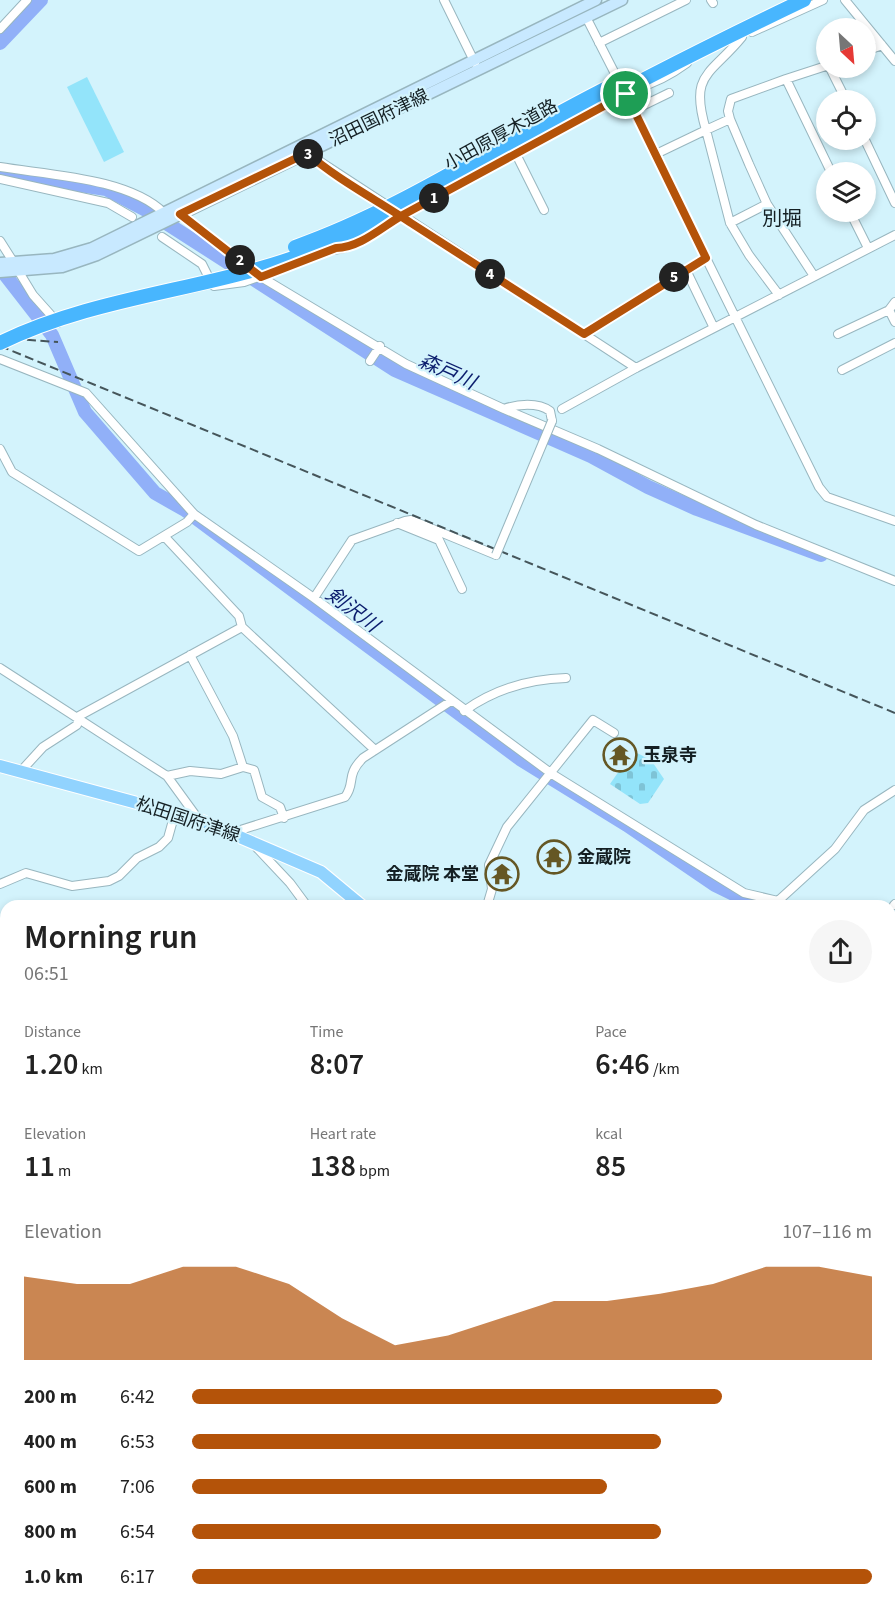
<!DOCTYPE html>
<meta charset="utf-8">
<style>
body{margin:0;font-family:"Source Sans 3","Noto Sans JP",sans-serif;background:#f6f6f6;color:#222;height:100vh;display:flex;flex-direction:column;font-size:22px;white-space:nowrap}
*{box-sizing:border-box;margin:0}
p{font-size:20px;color:#767676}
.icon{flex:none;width:33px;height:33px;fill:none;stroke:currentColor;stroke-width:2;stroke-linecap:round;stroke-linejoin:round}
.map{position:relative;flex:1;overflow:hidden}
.details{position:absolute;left:0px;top:900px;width:896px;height:711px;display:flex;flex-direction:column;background:#fff;border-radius:18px 18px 0 0;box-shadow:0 3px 9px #0003}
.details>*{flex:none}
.needle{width:39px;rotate:154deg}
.tools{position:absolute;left:816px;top:18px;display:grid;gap:12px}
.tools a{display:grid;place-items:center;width:60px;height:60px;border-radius:50%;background:#fff;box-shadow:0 3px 9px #0003;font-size:30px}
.pin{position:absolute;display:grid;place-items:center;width:51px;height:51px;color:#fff;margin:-26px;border:3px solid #fff;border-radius:50%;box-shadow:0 2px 6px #0007}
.km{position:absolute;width:30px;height:30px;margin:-15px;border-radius:50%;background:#222;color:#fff;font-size:16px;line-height:30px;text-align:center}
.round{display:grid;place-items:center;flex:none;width:63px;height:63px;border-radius:32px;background:#f6f6f6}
.headline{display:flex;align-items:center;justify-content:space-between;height:102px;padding:0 24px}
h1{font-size:33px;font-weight:600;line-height:45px}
.figures{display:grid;grid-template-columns:repeat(3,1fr);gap:9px;height:102px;padding:6px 24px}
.figures div{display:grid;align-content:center}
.figures b{font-size:30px;font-weight:600}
.figures small{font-size:16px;font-weight:400}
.figures p{font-size:16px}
.chart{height:168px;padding:12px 24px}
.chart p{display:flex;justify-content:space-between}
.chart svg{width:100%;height:108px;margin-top:6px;fill:#b45309;opacity:.7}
ul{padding:0 24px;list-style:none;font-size:20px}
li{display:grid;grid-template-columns:96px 72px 1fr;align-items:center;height:45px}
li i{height:15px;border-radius:8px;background:#b45309}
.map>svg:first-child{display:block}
.forest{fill:url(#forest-firs)}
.cemetery{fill:url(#cemetery-stones)}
.park{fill:#93e4fa}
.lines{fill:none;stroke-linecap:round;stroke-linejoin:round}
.river{stroke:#91b0f8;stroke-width:14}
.street-casing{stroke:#98b6bf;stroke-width:10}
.secondary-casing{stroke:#98b6bf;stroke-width:13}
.primary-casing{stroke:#fff;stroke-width:14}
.street{stroke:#fff;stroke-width:8}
.secondary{stroke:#c8e9ff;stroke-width:10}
.primary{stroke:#91d3fe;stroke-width:12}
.rail{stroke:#45555a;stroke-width:2;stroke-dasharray:9 4.5;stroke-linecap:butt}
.street-bridge-casing{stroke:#98b6bf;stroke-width:10;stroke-linecap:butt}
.highway-bridge-casing{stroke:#fff;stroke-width:16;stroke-linecap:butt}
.street-bridge{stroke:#fff;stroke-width:8}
.highway-bridge{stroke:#48b6fe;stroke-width:14}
.route-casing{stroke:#fff;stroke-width:12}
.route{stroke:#b45309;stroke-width:8}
.labels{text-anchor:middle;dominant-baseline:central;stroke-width:4.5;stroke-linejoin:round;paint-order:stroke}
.street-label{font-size:18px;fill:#141f23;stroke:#d3f3fc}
.poi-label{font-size:18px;font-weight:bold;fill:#141f23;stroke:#d3f3fc;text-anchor:start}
.neighbourhood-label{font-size:20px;fill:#141f23;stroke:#d3f3fc}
.water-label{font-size:20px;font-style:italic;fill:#0b1d6d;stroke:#d3f3fc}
</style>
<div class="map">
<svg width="895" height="1611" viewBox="0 0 895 1611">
<defs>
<pattern id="forest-firs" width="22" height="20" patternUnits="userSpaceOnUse" patternTransform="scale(1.5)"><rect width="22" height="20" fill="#93e4fa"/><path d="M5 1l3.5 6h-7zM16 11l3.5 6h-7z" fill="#7ec3d6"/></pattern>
<pattern id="cemetery-stones" width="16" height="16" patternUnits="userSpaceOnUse" patternTransform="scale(1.5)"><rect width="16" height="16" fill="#93e4fa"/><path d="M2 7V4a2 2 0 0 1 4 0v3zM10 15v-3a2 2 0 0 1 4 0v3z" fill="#7ec3d6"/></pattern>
</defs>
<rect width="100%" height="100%" fill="#d3f3fc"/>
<path class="forest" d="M6 980V1056L0 1059V986Z
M6 1166V1604L0 1601V1167Z
M10 1605H87L86 1611H21Z
M128 1605H314L330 1611H128Z
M350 1605H591L586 1611H347Z
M641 1605H788L798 1611H634Z"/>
<path class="cemetery" d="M633 751 651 760 664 779 648 803 640 804 610 784Z"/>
<path class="park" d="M87 77 124 152 104 162 67 87Z"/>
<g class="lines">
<path class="river" d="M0 43 41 0
M0 173 106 189 146 210 395 370 591 456 648 487 697 509 821 555
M0 268 52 335 85 412 155 493 185 510 520 759 627 825 715 885 758 906
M890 957 895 959"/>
<defs>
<path id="street" d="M444 0 475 63
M711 0 713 3
M845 0 895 61
M586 17 656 154
M0 29 27 0
M752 32 823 0
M599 43 686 0
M866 51 882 45
M830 68 846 100
M786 79 826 66
M637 88C656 83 672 74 687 63
M634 110 669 93
M730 119 706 130C689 73 710 76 742 37
M865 140 895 203
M307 153 636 368
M516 154 544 210
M0 167C48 175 129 178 164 213
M0 179 108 203 132 217
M850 212 868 248
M180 214 261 277 406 364 504 409C517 404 538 402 550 411L552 421
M730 223 749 255 779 295
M162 237 202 264 211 282
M0 241 14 263
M328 251 344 248 377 232 390 223
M706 258 819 487 827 497 895 521
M19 272 33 295 58 323
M814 276 767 204 749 164 730 119 728 111 731 99 786 79 831 172
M214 286 244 282 286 267
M895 302 889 310 895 322
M714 328 686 270 706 258 656 154 706 130 730 223 767 204
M584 334 686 270
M838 334 889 310
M0 359 86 393 194 514 314 598 552 774 744 893 778 901 835 849 864 810 895 790
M370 361 380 346
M842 370 895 343
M504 409 598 449 756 525 895 581
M562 409 636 368 895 235
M0 449 12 472 139 551 187 522 194 514
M397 523 439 540 462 589
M164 536 239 616 242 627 375 750
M314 598 352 540 405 521 411 520 496 555
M190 655 233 736 243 767 254 770 262 797 280 807 284 818
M0 668 167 776 199 820
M464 711C495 689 529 679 566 678
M21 771 43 747 77 725 79 716 242 627
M167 776 190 771 221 774 243 767
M231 833 345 797C356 783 345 776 363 758L451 701
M257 848 290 883 307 906
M0 884 26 873 72 886 109 881 119 876 137 858 159 847 168 838 175 813
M894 905 895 904
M487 906 492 889 489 865 507 827 593 720 614 733
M0 1106 6 1105
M890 1109 895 1102
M890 1222H895
M890 1352 895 1355
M616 1605 621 1611"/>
<path id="secondary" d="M0 263 54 259 92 248 596 0
M0 272 62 267 97 255 622 0
M0 976 6 972
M0 1066 6 1065"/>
<path id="primary" d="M0 766 200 820 321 872 362 906
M890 1457 895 1463"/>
</defs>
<use href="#street" class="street-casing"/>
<use href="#secondary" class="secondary-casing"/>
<use href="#primary" class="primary-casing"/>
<use href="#street" class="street"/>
<use href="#secondary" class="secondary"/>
<use href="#primary" class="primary"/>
<path class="rail" d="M0 338 58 342
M0 346 895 713"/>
<defs>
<path id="street-bridge" d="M496 555 552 421"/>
<path id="highway-bridge" d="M295 247C411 206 514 132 625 79
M0 343C102 293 220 290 325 246 398 215 468 174 538 136 625 88 714 43 804 0"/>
</defs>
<use href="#street-bridge" class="street-bridge-casing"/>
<use href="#highway-bridge" class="highway-bridge-casing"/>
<use href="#street-bridge" class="street-bridge"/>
<use href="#highway-bridge" class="highway-bridge"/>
</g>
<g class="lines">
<defs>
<path id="route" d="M626 94 401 216C381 228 359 248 336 248L261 277 180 214 307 153C338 180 377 200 411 223L584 334 706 258 626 94"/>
</defs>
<use href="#route" class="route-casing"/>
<use href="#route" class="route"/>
</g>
<defs>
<symbol id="temple-ring" viewBox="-11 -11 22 22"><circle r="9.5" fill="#d3f3fc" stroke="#655724" stroke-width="1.5"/><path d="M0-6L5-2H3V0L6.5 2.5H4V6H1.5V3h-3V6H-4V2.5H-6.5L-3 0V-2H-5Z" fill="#655724"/></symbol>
</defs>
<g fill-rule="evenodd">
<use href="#temple-ring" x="601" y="736" width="38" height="38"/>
<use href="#temple-ring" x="535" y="838" width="38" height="38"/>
<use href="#temple-ring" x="483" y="855" width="38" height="38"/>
</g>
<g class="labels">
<g class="street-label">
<text transform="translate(379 118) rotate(-26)">沼田国府津線</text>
<text transform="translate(501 135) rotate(-29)">小田原厚木道路</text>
<text transform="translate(188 820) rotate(18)">松田国府津線</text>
</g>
<g class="poi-label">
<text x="643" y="755">玉泉寺</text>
<text x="577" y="857">金蔵院</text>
<text x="479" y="874" text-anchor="end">金蔵院 本堂</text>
</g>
<g class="neighbourhood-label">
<text x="782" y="219">別堀</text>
</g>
<g class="water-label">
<text transform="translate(447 372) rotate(24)">森戸川</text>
<text transform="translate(352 610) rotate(37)">剣沢川</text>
</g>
</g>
</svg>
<div class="tools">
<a><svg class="needle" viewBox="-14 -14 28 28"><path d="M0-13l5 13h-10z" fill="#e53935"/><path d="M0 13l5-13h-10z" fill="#767676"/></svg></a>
<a><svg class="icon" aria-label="locate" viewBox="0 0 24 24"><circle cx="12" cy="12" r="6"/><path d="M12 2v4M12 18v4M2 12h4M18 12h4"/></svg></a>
<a><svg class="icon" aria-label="layers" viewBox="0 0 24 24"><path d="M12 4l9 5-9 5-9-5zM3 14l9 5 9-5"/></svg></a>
</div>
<div class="pin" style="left:626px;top:94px;background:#1e9e55"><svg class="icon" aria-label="arrive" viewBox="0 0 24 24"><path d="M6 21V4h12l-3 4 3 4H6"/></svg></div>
<b class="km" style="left:434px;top:198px">1</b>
<b class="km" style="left:240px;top:260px">2</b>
<b class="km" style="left:308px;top:154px">3</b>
<b class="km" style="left:490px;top:274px">4</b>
<b class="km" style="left:674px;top:277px">5</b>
<section class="details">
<div class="headline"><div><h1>Morning run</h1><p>06:51</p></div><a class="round"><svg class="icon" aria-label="share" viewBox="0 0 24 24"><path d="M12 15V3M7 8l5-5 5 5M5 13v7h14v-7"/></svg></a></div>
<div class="figures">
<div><p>Distance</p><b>1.20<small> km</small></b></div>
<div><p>Time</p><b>8:07</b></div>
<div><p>Pace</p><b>6:46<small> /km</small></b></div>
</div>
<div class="figures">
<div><p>Elevation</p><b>11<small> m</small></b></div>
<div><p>Heart rate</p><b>138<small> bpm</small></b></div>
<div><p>kcal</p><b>85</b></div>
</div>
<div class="chart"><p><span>Elevation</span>107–116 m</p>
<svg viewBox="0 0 160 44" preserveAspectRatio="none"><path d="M0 44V10L10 13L20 13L30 6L40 6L50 13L60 27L70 38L80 34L90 27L100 20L110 20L120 17L130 13L140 6L150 6L160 10V44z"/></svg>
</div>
<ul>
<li><b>200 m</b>6:42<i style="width:78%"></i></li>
<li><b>400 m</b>6:53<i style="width:69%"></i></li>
<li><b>600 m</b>7:06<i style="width:61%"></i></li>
<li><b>800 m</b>6:54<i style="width:69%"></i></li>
<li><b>1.0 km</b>6:17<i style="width:100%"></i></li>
</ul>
</section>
</div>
